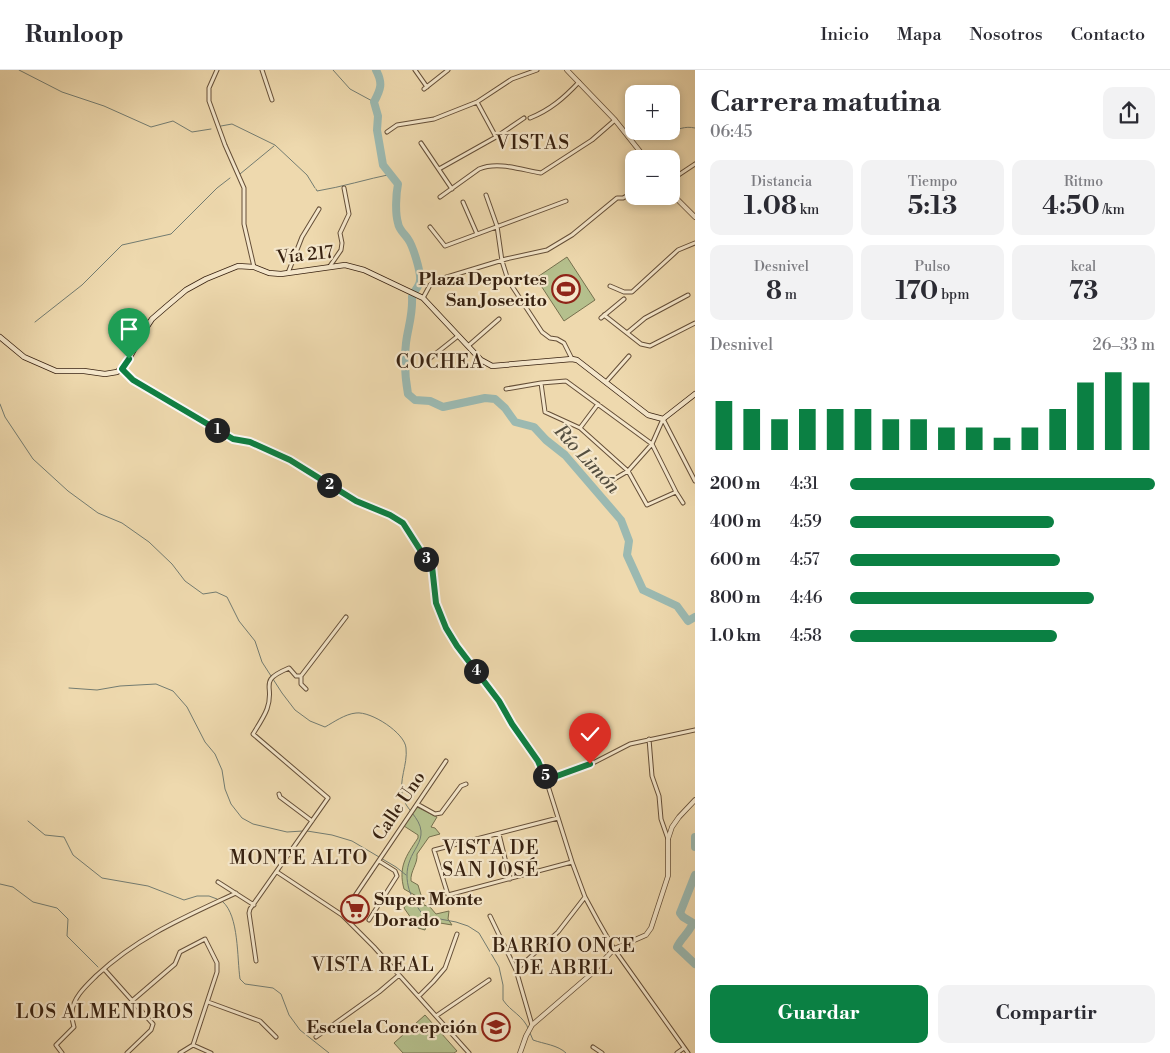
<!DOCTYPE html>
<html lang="es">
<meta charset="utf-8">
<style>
body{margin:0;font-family:"Libre Bodoni",serif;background:#f2f2f3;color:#2b2b33;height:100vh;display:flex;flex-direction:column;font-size:19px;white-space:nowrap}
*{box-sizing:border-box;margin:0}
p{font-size:16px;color:#7c7c81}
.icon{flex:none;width:28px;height:28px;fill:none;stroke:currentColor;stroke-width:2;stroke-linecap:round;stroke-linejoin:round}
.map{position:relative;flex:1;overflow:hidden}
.sheet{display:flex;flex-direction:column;background:#fff;width:475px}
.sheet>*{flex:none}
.tools{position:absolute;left:625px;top:15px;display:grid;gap:10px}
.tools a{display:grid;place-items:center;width:55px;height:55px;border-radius:10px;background:#fff;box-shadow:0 2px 8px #0003;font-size:25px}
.pin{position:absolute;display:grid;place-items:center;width:42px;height:42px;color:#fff;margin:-51px -21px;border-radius:50% 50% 50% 0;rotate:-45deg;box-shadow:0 0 5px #0007}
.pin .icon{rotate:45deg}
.km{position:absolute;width:25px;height:25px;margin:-12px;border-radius:50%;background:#222;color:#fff;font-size:14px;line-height:25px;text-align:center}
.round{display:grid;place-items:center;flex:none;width:52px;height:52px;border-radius:10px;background:#f2f2f3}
.summary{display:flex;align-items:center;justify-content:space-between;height:85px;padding:0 15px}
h1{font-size:28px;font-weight:700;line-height:38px}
.figures{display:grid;grid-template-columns:repeat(3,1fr);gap:8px;height:85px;padding:5px 15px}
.figures div{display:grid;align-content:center;border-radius:10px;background:#f2f2f3;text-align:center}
.figures b{font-size:25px;font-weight:700}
.figures small{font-size:14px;font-weight:400}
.figures p{font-size:14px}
.chart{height:140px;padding:10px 15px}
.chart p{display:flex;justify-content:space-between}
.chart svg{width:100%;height:90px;margin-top:5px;stroke:#0b8043;stroke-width:6}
.button{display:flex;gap:10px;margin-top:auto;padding:10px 15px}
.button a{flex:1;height:58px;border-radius:10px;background:#0b8043;color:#fff;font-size:20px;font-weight:700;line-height:58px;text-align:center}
.button a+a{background:#f2f2f3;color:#2b2b33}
ul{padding:0 15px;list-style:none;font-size:16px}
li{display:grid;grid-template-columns:80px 60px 1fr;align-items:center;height:38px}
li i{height:12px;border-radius:6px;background:#0b8043}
header{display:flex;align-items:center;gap:30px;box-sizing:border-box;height:70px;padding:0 25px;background:#fff;border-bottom:1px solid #e1e1e2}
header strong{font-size:24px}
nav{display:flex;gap:28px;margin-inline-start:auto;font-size:18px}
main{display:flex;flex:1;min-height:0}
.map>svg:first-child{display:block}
.green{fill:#b5c08d;stroke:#76704e}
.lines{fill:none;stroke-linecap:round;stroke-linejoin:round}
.stream{stroke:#737c71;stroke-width:1}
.river{stroke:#9bb9b1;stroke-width:8}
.minor-casing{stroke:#654f38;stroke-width:5}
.tertiary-casing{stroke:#654f38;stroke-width:5.5}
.secondary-casing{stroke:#372110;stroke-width:6}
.minor{stroke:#f4e6ca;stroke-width:3}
.tertiary{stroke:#f4e6ca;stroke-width:4}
.secondary{stroke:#f4e6ca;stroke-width:4.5}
.route-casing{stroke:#fff;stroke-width:10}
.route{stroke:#0b8043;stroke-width:6}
.labels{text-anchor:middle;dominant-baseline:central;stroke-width:4.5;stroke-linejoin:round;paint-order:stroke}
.street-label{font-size:18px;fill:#372110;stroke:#f4e6ca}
.poi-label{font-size:18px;font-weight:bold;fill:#372110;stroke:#f4e6ca;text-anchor:end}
.neighbourhood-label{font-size:19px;letter-spacing:1px;fill:#372110;stroke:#f4e6ca}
.water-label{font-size:19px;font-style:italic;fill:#554f40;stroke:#f4e6ca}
</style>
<header>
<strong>Runloop</strong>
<nav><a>Inicio</a><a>Mapa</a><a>Nosotros</a><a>Contacto</a></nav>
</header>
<main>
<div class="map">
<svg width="695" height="983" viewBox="0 0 695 983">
<rect width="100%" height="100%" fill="#eed9ae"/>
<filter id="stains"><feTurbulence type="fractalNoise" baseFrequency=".004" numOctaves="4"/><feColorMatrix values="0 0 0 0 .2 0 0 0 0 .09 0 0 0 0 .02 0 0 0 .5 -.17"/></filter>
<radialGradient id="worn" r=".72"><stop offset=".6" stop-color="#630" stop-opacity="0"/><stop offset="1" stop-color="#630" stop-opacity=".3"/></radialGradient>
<path class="green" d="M567 187 595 230 564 251 536 208Z
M417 737 437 747 431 757 435 758 440 764 429 767 417 784C418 794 410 801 411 811L418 815 424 835 430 837 436 844 449 841 448 849 452 855 428 851 425 860 418 858 404 838 407 833 415 832 418 827 404 819C398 797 406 786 418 768V765L404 756Z
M425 945 457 981 454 983H403L394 973Z"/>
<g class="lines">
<path class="stream" d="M19 0 62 22 104 36 151 57 173 51 192 62 211 59
M333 0 350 19 374 32
M630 49 634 52
M221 56 232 54 275 75 307 105 315 118
M645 61C664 75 674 53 695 58
M240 104 274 76
M316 119 317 121C342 117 367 109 392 104
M35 252 82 215 122 175 171 164 217 118 230 108
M0 334 5 347 33 389 68 421 98 443 122 453 149 472 172 494 185 511 203 524 216 522 227 527 239 551 255 571 262 592 282 623 295 640 310 651 325 657C334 652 345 644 356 643 371 641 405 663 406 678 408 695 398 710 403 728 406 739 420 748 421 761 422 772 413 781 410 790 402 810 411 830 424 846L456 852 468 856 479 863 499 897 503 915V930C511 942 523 945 529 960
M69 618 97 620 120 616 156 614 173 621 187 637 205 672 215 684 222 700 225 719 231 734 242 748 253 754 287 762 303 761
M28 751 45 765 64 767 73 785 102 808 148 816 184 830 197 826H209L217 829
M307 761 332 765 352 771 396 797 406 805
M0 814 13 817 33 832 57 838 68 849 67 866 98 897
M223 832C239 846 237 888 240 909L245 914 273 918 281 924 289 945 300 960 329 983
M530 963 533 970C544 974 558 975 566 983"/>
<path class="river" d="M376 0C383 13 381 19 374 32L378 46 377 60 383 95 398 114C396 124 395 143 398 153 399 160 404 163 408 169 413 176 421 202 420 210 420 214 417 218 415 221
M412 227C413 245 408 257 406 273 404 290 405 307 408 324L415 330 430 331 443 337 485 328 495 329 505 338 515 352 534 357 546 370 565 385 621 450 629 471 627 485 643 520 677 536 688 551 695 547
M695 767V777
M695 805 680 843 683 847 693 853C689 863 681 868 677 877L695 894"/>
<defs>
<path id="minor" d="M217 0 209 18V31L225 75 244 118V154L254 197
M262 0 272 30
M415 0 427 17
M424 19 448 0
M477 32 512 9 537 0
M530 48C550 40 564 28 579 12
M387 62 397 55 434 49 477 32 496 67
M421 73 452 119
M439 99 496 67 524 48
M671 110 695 94
M486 125 497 156 502 191 508 210 542 262 550 268 557 269 564 273 572 289
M440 127 479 99C498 91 522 100 541 103L592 70 615 50
M463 132 477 164
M430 157 445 176 566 131
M330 196 341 180 342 173 340 163 349 144 344 118
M288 203 302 167 319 139
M610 216 624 222H632L678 180 695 173
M423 228 430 215 437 210 506 189 547 180 572 165 617 128H623L634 122
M604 245 641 274 650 276 695 253
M601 248 624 229
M627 263 645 248 688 225
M468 276 499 249
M429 289 458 266
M122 299 133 310 233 369 249 372 264 378 301 397 356 431 390 445 403 453 426 489 432 495 436 533 446 558 457 576 499 631 512 654 543 700 572 792 585 827 598 851 614 879 688 983
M606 312 629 286
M541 313 545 342 580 358 628 401 647 435 676 422
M506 319 541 313 566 311 652 374 676 422 683 433
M663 349 695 411
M580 358 598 334
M609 412 628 401 652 374 663 349
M301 606V614L306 619
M649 669 652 706 659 726 661 749 668 769
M546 710 591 694 630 674 695 660
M279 724 280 727 312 751
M417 734 435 744 441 743 461 716 466 714
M558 748 434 780 448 825 572 792
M499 764 510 809
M277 802 342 845 374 877 469 983
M218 812 254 835
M342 845 446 691
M490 846 516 900 532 955
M369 850 397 806 395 801 379 791
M256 891 249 843 250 839 328 728 253 664C258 656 264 647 267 639 276 615 256 612 289 598L296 606H301L346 547
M104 899 153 954 151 960 127 983
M516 900 558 862 585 827
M419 926 433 912 445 898 457 864
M133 930 175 894 180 882 205 869 217 893V902L193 975
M208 932 260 951 276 967
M436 946 489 910
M316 967 379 922 399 905
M593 977 602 983
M62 983 56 975 74 957C73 953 71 947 72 942 73 927 87 915 97 905 139 866 185 847 236 823
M180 983 193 975 211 983
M677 983 684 978"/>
<path id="tertiary" d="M567 0 615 50 646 89
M671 123 695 147
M520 983 526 966 532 955 590 905 614 879 646 865 651 858 668 806V769L672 757 679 747 695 730"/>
<path id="secondary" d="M0 267 24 287 56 301H84L105 304 117 302 125 296 144 261 152 249 167 236 186 220 206 209 238 196 254 197 269 203 281 204 345 195 364 200 423 228 481 290 492 296 572 289 577 290 648 345 663 349 695 324"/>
</defs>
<use href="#minor" class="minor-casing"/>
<use href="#tertiary" class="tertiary-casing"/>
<use href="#secondary" class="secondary-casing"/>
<use href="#minor" class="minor"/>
<use href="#tertiary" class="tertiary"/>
<use href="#secondary" class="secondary"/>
</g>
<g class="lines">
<defs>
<path id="route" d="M129 289 122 299 133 310 233 369 250 372 290 390 356 431 390 445 403 453 426 489 432 496 436 533 446 558 457 576 499 631 512 654 538 691 546 710 590 694"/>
</defs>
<use href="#route" class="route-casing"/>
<use href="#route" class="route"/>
</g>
<defs>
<symbol id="stadium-ring" viewBox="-11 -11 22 22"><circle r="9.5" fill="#f4e6ca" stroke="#8f2418" stroke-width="1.5"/><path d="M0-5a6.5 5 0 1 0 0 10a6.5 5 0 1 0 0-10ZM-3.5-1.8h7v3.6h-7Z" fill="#8f2418"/></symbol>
<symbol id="supermarket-ring" viewBox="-11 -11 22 22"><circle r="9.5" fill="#f4e6ca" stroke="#8f2418" stroke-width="1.5"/><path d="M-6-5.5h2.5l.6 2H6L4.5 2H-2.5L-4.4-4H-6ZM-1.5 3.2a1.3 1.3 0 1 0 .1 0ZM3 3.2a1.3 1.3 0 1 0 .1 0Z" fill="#8f2418"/></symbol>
<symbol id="school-ring" viewBox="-11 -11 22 22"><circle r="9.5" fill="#f4e6ca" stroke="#8f2418" stroke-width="1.5"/><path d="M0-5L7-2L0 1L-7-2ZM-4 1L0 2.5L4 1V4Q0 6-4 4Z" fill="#8f2418"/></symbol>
</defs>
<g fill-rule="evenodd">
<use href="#stadium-ring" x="550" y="203" width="32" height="32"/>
<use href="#supermarket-ring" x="339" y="823" width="32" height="32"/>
<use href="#school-ring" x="480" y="941" width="32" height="32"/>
</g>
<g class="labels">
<g class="street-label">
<text transform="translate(305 185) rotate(-6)">Vía 217</text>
<text transform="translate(399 736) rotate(-56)">Calle Uno</text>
</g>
<g class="poi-label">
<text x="547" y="209">Plaza Deportes<tspan x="547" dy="21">San Josecito</tspan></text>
<text x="374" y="829" text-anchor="start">Super Monte<tspan x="374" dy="21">Dorado</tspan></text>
<text x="477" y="957">Escuela Concepción</text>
</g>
<g class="neighbourhood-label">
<text x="533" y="73">VISTAS</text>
<text x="440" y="292">COCHEA</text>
<text x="491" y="778">VISTA DE<tspan x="491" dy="22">SAN JOSÉ</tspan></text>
<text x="299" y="788">MONTE ALTO</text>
<text x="564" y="876">BARRIO ONCE<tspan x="564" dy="22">DE ABRIL</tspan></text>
<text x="373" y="895">VISTA REAL</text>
<text x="105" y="942">LOS ALMENDROS</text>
</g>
<g class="water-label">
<text transform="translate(587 389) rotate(47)">Río Limón</text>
</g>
</g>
<rect width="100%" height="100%" filter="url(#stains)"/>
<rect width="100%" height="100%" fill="url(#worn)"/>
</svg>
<div class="tools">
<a>+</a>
<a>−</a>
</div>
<div class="pin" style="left:129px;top:289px;background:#1e9e55"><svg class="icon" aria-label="arrive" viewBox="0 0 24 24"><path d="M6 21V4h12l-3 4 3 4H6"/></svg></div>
<div class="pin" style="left:590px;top:694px;background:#d93025"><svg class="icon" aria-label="check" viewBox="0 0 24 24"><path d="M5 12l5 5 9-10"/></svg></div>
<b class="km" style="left:217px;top:360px">1</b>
<b class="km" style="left:329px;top:415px">2</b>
<b class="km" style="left:426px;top:489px">3</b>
<b class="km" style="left:476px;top:601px">4</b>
<b class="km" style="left:545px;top:706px">5</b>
</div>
<section class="sheet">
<div class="summary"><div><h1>Carrera matutina</h1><p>06:45</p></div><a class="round"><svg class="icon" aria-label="share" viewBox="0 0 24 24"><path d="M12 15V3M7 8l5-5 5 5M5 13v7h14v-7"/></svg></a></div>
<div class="figures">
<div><p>Distancia</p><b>1.08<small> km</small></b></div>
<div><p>Tiempo</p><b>5:13</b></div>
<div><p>Ritmo</p><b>4:50<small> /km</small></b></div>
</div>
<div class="figures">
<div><p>Desnivel</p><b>8<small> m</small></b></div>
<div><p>Pulso</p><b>170<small> bpm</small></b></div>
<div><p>kcal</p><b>73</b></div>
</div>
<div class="chart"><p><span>Desnivel</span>26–33 m</p>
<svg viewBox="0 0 160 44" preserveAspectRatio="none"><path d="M5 44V20M15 44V24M25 44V29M35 44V24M45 44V24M55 44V24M65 44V29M75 44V29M85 44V33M95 44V33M105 44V38M115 44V33M125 44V24M135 44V11M145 44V6M155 44V11"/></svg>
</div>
<ul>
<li><b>200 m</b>4:31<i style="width:100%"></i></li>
<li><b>400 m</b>4:59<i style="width:67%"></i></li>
<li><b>600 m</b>4:57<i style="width:69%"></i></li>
<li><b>800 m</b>4:46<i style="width:80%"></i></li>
<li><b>1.0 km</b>4:58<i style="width:68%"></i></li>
</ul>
<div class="button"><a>Guardar</a><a>Compartir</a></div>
</section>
</main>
